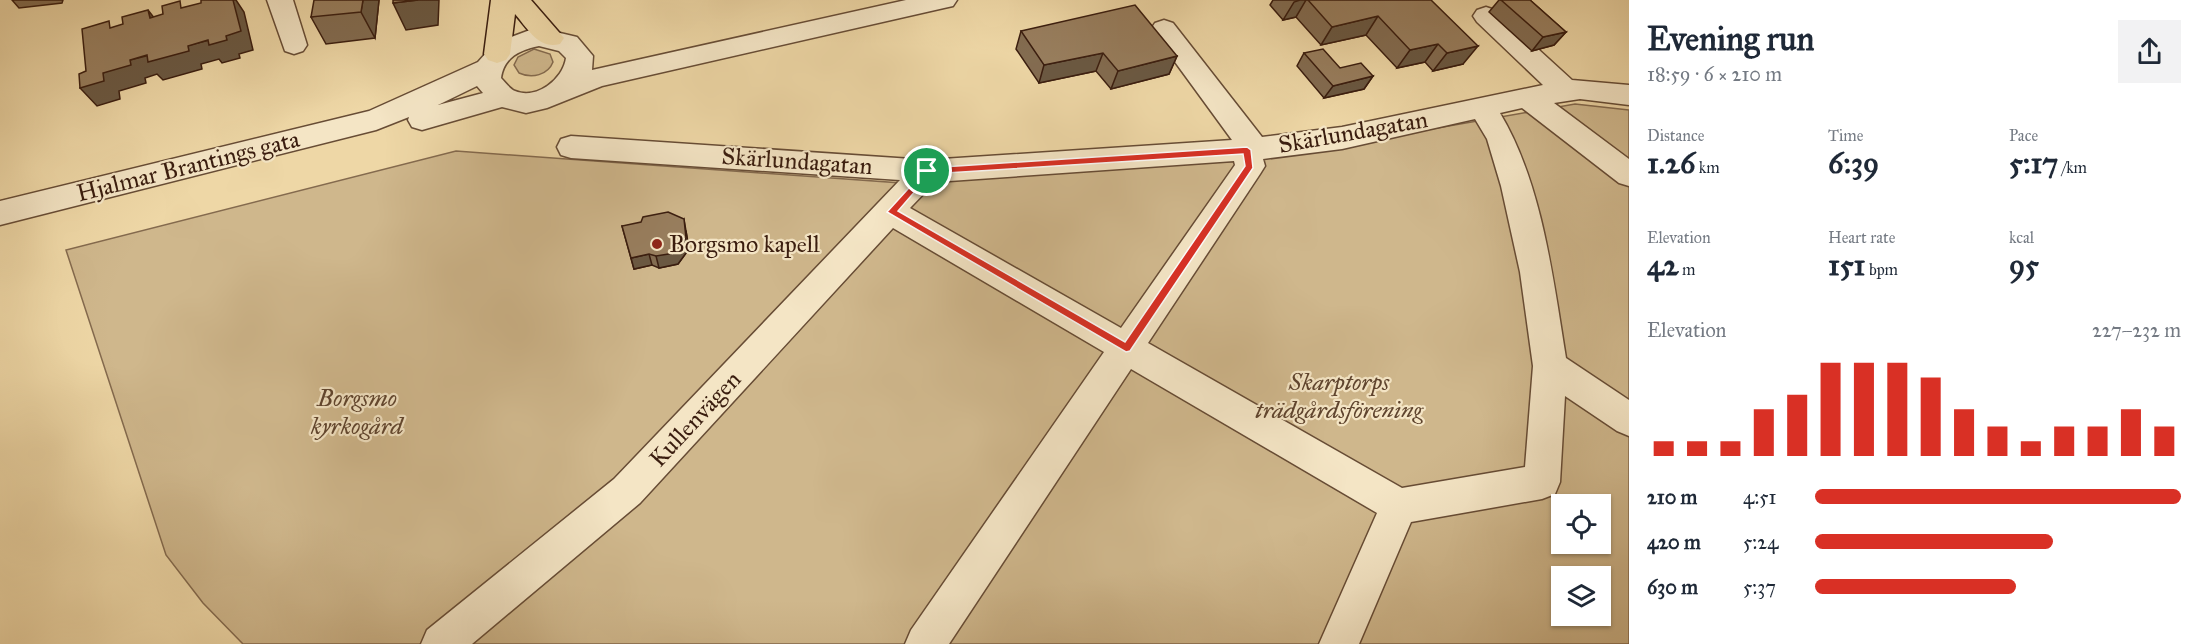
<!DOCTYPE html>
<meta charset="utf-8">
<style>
body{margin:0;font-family:"IM FELL Great Primer",serif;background:#f2f2f3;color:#1f2937;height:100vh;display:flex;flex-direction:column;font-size:22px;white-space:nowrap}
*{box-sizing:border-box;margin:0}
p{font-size:20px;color:#747a83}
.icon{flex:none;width:33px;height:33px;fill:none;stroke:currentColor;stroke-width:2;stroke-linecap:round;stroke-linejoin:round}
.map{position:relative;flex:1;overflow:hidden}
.details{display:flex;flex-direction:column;background:#fff;width:570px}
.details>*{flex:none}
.buttons{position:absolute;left:1551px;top:494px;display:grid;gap:12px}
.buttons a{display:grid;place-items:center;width:60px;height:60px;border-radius:0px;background:#fff;box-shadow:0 2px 4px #0004;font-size:30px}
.pin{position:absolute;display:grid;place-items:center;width:51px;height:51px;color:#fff;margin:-26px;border:3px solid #fff;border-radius:50%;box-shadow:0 2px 6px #0007}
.round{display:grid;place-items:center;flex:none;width:63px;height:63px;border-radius:0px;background:#f2f2f3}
.head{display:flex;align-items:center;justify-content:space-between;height:102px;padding:0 18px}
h1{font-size:33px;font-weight:800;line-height:45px}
.metrics{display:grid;grid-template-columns:repeat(3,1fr);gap:9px;height:102px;padding:6px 18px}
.metrics div{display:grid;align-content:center}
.metrics b{font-size:30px;font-weight:800}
.metrics small{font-size:16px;font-weight:400}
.metrics p{font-size:16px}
.chart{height:168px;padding:12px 18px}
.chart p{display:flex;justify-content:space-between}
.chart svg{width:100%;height:108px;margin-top:6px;stroke:#d93025;stroke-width:6}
ul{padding:0 18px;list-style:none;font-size:20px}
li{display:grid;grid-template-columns:96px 72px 1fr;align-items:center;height:45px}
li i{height:15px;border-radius:8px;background:#d93025}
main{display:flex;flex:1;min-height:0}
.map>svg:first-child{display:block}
.green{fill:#cfb78c;stroke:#846a4e;stroke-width:1.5;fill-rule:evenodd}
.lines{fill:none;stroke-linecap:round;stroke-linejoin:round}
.minor-casing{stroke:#674c35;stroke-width:3}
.major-casing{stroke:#3a1d0f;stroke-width:3}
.minor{fill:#f4e5c5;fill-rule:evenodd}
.major{fill:#eed7a6;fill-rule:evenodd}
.wall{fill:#836c51;stroke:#3a1d0f;stroke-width:1.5}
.shaded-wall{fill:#6a5842;stroke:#3a1d0f;stroke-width:1.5}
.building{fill:#987e5e;stroke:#3a1d0f;stroke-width:1.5}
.route{fill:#d93025;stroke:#fff;stroke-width:1.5;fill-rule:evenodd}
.poi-dot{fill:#8f2418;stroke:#f4e5c5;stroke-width:2}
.labels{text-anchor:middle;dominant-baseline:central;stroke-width:4.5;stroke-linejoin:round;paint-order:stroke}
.street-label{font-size:24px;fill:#3a1d0f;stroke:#f4e5c5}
.poi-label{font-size:24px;fill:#3a1d0f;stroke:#f4e5c5;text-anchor:start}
.park-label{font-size:24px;font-style:italic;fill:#5f442e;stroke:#f4e5c5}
</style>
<main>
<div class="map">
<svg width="1629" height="644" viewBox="0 0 1629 644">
<rect width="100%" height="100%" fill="#eed7a6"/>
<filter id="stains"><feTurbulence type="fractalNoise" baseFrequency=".00333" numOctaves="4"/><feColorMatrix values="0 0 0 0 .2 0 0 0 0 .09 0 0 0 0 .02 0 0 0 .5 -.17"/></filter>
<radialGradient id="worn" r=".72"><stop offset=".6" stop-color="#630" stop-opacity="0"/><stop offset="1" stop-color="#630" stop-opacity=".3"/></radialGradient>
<path class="green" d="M534 49 550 54 553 62C548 75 532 79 519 73L514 65 518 57Z
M1575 104 1629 110V644H446L932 180 1254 160ZM1562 504H1600V543H1562ZM1562 576H1600V615H1562Z
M456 151 901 183 703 405 499 591 421 644H243L203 603 166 555 66 250Z"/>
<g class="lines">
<defs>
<path id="minor" d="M267 0H293L307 45 303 51 294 54 285 51Z
M906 0H957L953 6 944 8 602 86 547 108 526 113 502 107 422 130 412 127 408 120 409 117 376 130 0 225V201L369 111 478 62 495 43 530 30 539 28 577 37 593 56 592 70ZM539 46 559 51 566 58C563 79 537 100 515 91 510 89 505 82 501 78 504 57 520 50 539 46ZM477 86 483 93 438 105Z
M1486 7 1495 10 1572 80 1629 85V105L1580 99 1554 103 1629 159V186L1619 183 1522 108 1500 113C1542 183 1553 278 1566 358L1629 400V436L1617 431 1565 396 1560 482 1555 494 1542 499 1411 522 1359 644H1319L1377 513 1131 369 949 644H905L911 630 1104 352 893 228 640 503 472 644H421L427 630 614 479 900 180 571 158 561 155 557 147 561 139 571 136 927 160 1232 140 1151 29 1155 23 1164 20 1173 23 1262 137 1342 127 1543 85 1477 22 1473 16 1477 10ZM1475 119 1487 139 1501 186 1520 272 1533 366 1525 467 1402 488 1148 343 1260 174 1265 166 1263 159 1342 149ZM1234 161 1235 165 1121 328 910 208 935 182Z"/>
<path id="major" d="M491 0H531L564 38 560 44C539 50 528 29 515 14L510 54 506 60 497 63 488 60 484 54Z"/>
</defs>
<use href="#minor" class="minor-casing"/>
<use href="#major" class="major-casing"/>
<use href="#minor" class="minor"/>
<use href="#major" class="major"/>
</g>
<path class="wall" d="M12 0H63L62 3 19 8Z
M379 0 375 38 326 44 311 17Z
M1273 0H1431L1463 64 1433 71 1425 62 1397 68 1366 35 1321 45 1296 17 1283 20 1270 5Z
M1499 0H1530L1566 32 1554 45 1532 51 1489 12Z
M1021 31 1177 56 1169 74 1111 89 1096 71 1039 83 1016 49Z
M1304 53 1340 68 1373 76 1364 89 1324 98 1297 66Z
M622 226 686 231 689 249 678 264 659 268 652 265 634 269Z"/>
<path class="shaded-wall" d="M233 0H236L244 12 253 50 239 54 240 58 222 63 219 59 201 64 202 69 163 80 157 74 145 78 146 83 119 91 120 99 97 106 80 88 103 73 130 60 226 36Z
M363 0H379L375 38 361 12Z
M418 0H439L438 25 406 30 393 3Z
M1300 0H1306L1296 17 1283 20 1294 2Z
M148 10 162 28 150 18Z
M1378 16 1366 35 1321 45 1332 27Z
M1566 32 1554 45 1532 51 1543 37Z
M1438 44 1425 62 1397 68 1410 50Z
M1478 46 1463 64 1433 71 1447 53Z
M1103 53 1096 71 1039 83 1044 65Z
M1177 56 1169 74 1111 89 1118 71Z
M1373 76 1364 89 1324 98 1333 86Z
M684 219 689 249 678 264 659 268 656 256Z
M649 254 652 265 634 269 631 258Z"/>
<path class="building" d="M201 0H233L241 31 226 36 227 40 209 45 208 40 188 46 189 51 148 62 147 55 130 60 131 65 103 73 104 81 80 88 79 74 86 71 82 29 109 21 110 28 123 24 122 17 148 10 150 18 163 14 162 6 180 1 181 8 201 3Z
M314 0H363L361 12 311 17Z
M393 0H418L393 3Z
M1308 0H1431L1478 46 1447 53 1438 44 1410 50 1378 16 1332 27Z
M1501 0H1530L1566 32 1543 37Z
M1135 5 1177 56 1118 71 1103 53 1044 65 1021 31Z
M1323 49 1340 68 1361 63 1373 76 1333 86 1304 53Z
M668 212 684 219 686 238 675 253 656 256 649 254 631 258 622 226 641 222 643 217Z"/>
<path class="route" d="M1247 147 1251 150 1253 168 1130 351 1126 352 887 212 927 168ZM1243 154 1245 166 1125 342 898 211 930 174Z"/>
<circle class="poi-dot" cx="657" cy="244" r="6"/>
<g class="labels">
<g class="street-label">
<text transform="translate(1353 132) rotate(-10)">Skärlundagatan</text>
<text transform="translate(797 161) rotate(4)">Skärlundagatan</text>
<text transform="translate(188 166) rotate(-14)">Hjalmar Brantings gata</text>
<text transform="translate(695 419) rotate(-47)">Kullenvägen</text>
</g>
<g class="poi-label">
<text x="669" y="244">Borgsmo kapell</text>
</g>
<g class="park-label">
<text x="1339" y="382">Skarptorps<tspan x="1339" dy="28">trädgårdsförening</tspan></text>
<text x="357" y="398">Borgsmo<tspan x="357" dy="28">kyrkogård</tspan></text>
</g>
</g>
<rect width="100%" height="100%" filter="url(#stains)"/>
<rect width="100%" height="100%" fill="url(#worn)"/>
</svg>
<div class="buttons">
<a><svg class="icon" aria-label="locate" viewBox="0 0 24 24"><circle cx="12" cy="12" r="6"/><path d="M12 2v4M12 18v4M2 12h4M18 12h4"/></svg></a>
<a><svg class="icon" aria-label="layers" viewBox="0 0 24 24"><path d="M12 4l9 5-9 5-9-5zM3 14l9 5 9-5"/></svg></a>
</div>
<div class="pin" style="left:927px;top:171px;background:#1e9e55"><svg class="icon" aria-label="arrive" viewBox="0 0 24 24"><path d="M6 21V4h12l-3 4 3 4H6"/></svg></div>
</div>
<section class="details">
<div class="head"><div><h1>Evening run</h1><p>18:59 · 6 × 210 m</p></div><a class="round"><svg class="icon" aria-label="share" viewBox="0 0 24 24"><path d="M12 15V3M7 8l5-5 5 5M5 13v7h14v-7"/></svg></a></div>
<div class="metrics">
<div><p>Distance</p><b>1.26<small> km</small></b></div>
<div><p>Time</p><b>6:39</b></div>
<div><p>Pace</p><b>5:17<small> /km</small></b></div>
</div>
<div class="metrics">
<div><p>Elevation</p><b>42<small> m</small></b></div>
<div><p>Heart rate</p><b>151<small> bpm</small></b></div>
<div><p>kcal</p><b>95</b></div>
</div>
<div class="chart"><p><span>Elevation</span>227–232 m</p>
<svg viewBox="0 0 160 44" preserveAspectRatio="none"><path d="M5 44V38M15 44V38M25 44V38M35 44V25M45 44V19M55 44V6M65 44V6M75 44V6M85 44V12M95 44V25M105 44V32M115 44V38M125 44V32M135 44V32M145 44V25M155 44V32"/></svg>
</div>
<ul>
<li><b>210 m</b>4:51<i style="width:100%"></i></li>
<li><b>420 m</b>5:24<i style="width:65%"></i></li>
<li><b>630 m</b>5:37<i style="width:55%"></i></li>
</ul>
</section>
</main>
